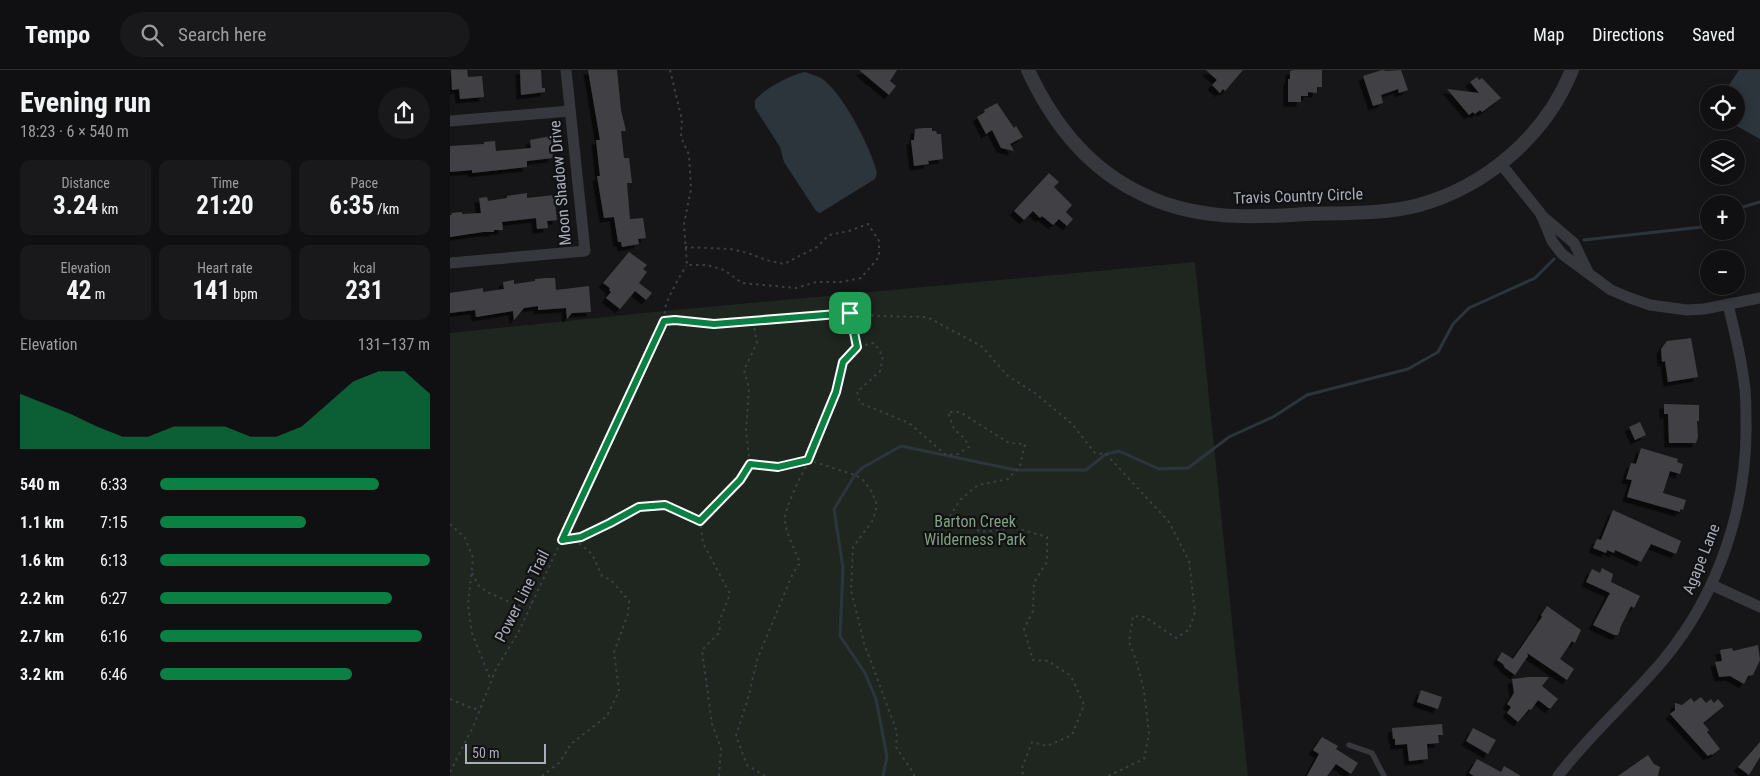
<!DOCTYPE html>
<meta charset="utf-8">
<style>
body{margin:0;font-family:"Roboto Condensed",sans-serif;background:#19191b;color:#f1f3f6;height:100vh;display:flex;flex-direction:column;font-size:19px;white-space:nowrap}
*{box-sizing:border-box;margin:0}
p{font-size:16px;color:#9c9d9f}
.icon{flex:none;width:28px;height:28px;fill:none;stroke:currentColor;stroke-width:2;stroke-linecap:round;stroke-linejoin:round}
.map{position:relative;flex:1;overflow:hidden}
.panel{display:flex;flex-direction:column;background:#101012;width:450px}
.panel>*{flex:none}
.tools{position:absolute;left:1250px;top:15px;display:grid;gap:10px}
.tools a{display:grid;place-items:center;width:45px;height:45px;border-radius:50%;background:#101012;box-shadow:0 2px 12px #0003,0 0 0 1px #303032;font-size:25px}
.scale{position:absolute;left:15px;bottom:12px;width:81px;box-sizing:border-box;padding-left:5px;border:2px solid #a8adb8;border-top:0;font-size:14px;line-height:18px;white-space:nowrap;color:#a8adb8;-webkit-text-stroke:4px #111113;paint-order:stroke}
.pin{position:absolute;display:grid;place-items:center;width:42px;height:42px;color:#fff;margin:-21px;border-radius:10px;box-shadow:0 2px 8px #0006}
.round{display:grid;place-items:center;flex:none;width:52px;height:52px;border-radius:26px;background:#19191b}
.overview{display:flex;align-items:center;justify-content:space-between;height:85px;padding:0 20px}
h1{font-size:28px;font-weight:700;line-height:38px}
.figures{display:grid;grid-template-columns:repeat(3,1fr);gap:8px;height:85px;padding:5px 20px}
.figures div{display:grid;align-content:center;border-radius:10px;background:#19191b;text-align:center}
.figures b{font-size:25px;font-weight:700}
.figures small{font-size:14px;font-weight:400}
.figures p{font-size:14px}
.chart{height:140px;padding:10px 20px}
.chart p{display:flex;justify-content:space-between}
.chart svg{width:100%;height:90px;margin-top:5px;fill:#0b8043;opacity:.7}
ul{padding:0 20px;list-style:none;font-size:16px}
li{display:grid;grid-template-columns:80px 60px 1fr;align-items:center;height:38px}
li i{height:12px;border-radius:6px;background:#0b8043}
header{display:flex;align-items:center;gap:30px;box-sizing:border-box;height:70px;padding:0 25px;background:#101012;border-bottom:1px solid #303032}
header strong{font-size:24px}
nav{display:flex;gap:28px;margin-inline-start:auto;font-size:18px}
.search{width:350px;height:45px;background:#19191b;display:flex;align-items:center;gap:12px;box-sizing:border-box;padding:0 18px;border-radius:28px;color:#9c9d9f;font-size:19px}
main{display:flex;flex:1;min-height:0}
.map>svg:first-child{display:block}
.green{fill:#1e261f}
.water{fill:#2c353c}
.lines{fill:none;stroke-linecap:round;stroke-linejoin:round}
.stream{stroke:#2c353c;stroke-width:3}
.building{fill:#404145;filter:url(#shadow)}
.path{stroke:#3d3f44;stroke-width:2;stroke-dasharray:2.5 4;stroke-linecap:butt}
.service{stroke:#37383d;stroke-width:5.5}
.minor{stroke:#37383d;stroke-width:11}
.tertiary{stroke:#37383d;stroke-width:14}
.route-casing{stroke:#fff;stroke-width:10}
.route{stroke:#0b8043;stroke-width:6}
.labels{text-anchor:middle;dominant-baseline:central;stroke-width:4.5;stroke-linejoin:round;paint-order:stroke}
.street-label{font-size:16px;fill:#a8adb8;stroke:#111113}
.park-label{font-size:16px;fill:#7fa381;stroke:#111113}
</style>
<header>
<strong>Tempo</strong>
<div class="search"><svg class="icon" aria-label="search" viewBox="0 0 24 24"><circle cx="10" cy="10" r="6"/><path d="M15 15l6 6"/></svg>Search here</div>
<nav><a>Map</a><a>Directions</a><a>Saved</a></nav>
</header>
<main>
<section class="panel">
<div class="overview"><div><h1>Evening run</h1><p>18:23 · 6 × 540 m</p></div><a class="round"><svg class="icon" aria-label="share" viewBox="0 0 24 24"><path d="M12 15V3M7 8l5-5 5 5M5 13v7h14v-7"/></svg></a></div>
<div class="figures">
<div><p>Distance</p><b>3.24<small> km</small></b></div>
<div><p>Time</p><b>21:20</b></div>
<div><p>Pace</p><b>6:35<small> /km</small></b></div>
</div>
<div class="figures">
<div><p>Elevation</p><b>42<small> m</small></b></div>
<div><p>Heart rate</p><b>141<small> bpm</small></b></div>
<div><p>kcal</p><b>231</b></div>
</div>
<div class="chart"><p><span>Elevation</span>131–137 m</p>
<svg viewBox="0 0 160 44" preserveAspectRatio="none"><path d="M0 44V17L10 22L20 27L30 33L40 38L50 38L60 33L70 33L80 33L90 38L100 38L110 33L120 22L130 11L140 6L150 6L160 17V44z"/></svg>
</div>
<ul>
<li><b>540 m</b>6:33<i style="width:81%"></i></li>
<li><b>1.1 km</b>7:15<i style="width:54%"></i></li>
<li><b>1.6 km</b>6:13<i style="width:100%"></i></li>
<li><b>2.2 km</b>6:27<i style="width:86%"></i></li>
<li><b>2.7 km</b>6:16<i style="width:97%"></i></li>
<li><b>3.2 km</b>6:46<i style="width:71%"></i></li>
</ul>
</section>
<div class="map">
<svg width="1310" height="706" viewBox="0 0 1310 706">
<defs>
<filter id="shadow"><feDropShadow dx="-4.5" dy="4.5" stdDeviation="0" flood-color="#0009"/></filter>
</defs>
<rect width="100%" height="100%" fill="#161618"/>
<path class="green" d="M745 192 798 706H0V263L214 241Z"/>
<path class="water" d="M1289 0H1310V69L1278 51H1286V24H1273Z
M355 2C363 5 370 6 376 12 395 28 421 78 427 103L425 109 370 143 366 141 334 92 330 77 305 38V31C311 20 342 4 355 2Z"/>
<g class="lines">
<path class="stream" d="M1286 139 1310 132
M1134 170 1252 157 1259 154
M433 706 437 687 426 629 415 603 390 566 393 498 384 439 405 405 412 398 451 376 566 400H636L656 384 669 381 709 399 738 398 779 367 823 347 857 325 958 299 988 282 1003 254 1019 238 1085 208 1104 189"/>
</g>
<path class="building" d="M1 0H17L18 7 32 6 34 27 10 29 9 19 2 20Z
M70 0H91L92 18H95V22L71 25Z
M138 0H167L171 40 176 61H171L174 88H179L182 113H177L180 149 193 148 196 168 188 169 189 174 172 177 171 172H168L164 147 154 148 147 106H150L146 70H150Z
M409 0H447L440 11 446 16 439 25Z
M756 0H793L775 21 773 19 770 23 762 15 767 10Z
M844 0H872V17H867V23L858 22V26H851V32H838V9H840V1Z
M932 0 937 1 951 0 958 20 949 23 948 19 931 25 933 33 923 36 913 6Z
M1027 7 1029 10 1032 8 1051 28 1032 42 1030 40 1025 44 1023 42 1019 45 997 19 1029 23 1020 12Z
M547 33 564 58 566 56 573 67 560 74 564 81 551 78 542 60 536 64 527 47 535 42 534 40Z
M474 58H482V61H486L487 64H491L493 89 478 91 479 94 464 96 461 70H464L465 59Z
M101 66 103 88 77 91V97L22 103V100L0 102V76L34 74V72L45 71 46 81 81 78 80 70Z
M599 103 609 112 604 117 622 135 616 142 623 149 617 156 609 149 603 155 592 146 590 148 583 141 574 150 564 141Z
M77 123V128L104 125 107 150 97 151 98 158 87 159 86 148 52 152 53 160H44V162H33L0 167V145H2L1 143 12 142V144L31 143 29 128 37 127 38 131 57 128V126Z
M179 182 197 195 193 199 197 202 189 213 202 223 196 230 185 221 170 239 156 228 161 222 159 220 160 218 153 213Z
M96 208H105L106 220 139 216 141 242 122 243 117 249 116 238 88 240V236L74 238 64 250 63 241 26 247 25 240 0 243V223L33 218V222L54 219 53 212 64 210V214L85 211V209Z
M1241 268 1248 307 1218 312 1215 291 1212 292 1211 279 1217 271Z
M1214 334 1249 335V351H1247L1248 367 1246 373H1219L1218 344H1214Z
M1190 352 1196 365 1185 370 1179 357Z
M1191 378 1228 389 1227 392 1233 394 1230 404 1220 401 1213 423 1236 430 1233 440 1230 439V442L1177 427 1182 410 1176 409 1181 393 1186 394Z
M1163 440 1231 471 1226 484 1201 474 1191 492 1165 480 1164 483 1157 480 1156 483 1143 478 1147 469 1151 470Z
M1152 498 1163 504 1161 512 1190 526 1184 538 1181 536 1170 558V560L1168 565H1164L1143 555 1160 523 1136 512 1142 499 1150 503Z
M1097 536 1131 560 1125 573 1122 571 1110 589 1124 599 1117 610 1077 583 1078 586 1065 605 1055 598 1053 594 1047 590 1052 582 1063 589 1092 547 1091 545Z
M1308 575 1310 590 1303 605 1298 606 1294 614 1280 606 1269 607 1265 592 1272 591 1270 580 1282 578 1283 581Z
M1079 607H1099L1092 616 1108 629 1100 639 1088 630 1081 640 1079 639 1068 652 1057 643 1061 637 1057 634 1064 623 1062 609Z
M971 620 992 627 988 639 967 632Z
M1251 627 1256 633 1261 629 1264 633 1268 629 1274 636 1253 653 1259 660 1257 662 1270 679 1262 685 1261 684 1258 686 1220 644 1225 640V633L1232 635 1241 628 1244 632Z
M992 654 993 665H988L989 673 977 674 978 689 959 691 957 674 945 675V669H943L942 658Z
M1023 658 1046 670 1038 684 1016 671Z
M872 667 888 676 886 679 908 693 901 704 886 694 877 706H857L869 684 863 680Z
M1310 672V687L1299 705 1288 697Z
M1198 685 1204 694 1210 697 1208 706H1168Z
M1027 689 1051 702 1054 696 1071 706H1024L1019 703Z"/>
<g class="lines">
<path class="path" d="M220 0 232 50 231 67 239 85 241 119 234 154 237 195H257L274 200 292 213 346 218 366 212H390L411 208 429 187V171L418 154 399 161 379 165 367 177 334 194 316 190 298 183 280 179 235 177
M400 243 407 277
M214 251 225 250 264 254 405 242 426 246 477 247 531 276 558 306 585 323 622 354 645 383 656 384 719 452 739 491 745 542 739 560 726 568 695 547 683 546 679 572 686 590 694 621 699 664 694 689 658 706
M300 394 328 397 358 390 405 405 413 410 422 422 427 435 423 450 403 477 401 520 414 573 447 662 446 677 464 704V706
M0 454 15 468 23 488 18 535 22 563 41 611
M112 470 131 467 160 453 189 437 215 435 250 451
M22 503 29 516 39 523 69 536 82 533
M0 629 24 639 31 637
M0 702 23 657 46 599 68 563 211 258C215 251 214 243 216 235 221 221 229 208 236 196
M92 706 110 692 121 674 157 646 169 621 164 582 178 544 179 531 161 510 152 506 142 484 129 473V467
M269 706 271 678 262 654 252 580 270 562 269 552 280 524 253 473 250 451 290 410 300 394 296 361 299 318 294 300 307 273 303 251
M315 706 297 695 286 666 299 625 307 590 343 503 350 493C345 479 335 463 335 448 335 440 349 408 354 401L386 322 393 292 407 277 424 273 433 286 430 301 407 322 410 333 459 353 496 385 508 384 519 377 515 369 504 359 498 342H510L559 373 575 374 570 396 558 409 528 415 510 430 500 446 531 462 566 458 597 467V492L584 512 583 541 574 559 583 590 598 591 621 606 634 635 622 665 597 676 582 672 572 698 573 706"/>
<path class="service" d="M899 675 922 683 934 706"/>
<path class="minor" d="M0 51 120 41
M1051 94 1091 144 1102 171 1112 184 1161 220 1180 228 1200 235 1237 240 1254 239 1310 228
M1091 145 1124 173 1138 202
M0 193 135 181 116 0
M1262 515 1310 537
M1108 706C1140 664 1181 629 1215 588 1269 522 1298 435 1296 350 1296 340 1296 330 1295 320 1292 291 1285 263 1278 235"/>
<path class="tertiary" d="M578 0C602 52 638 98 690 123 743 150 799 148 856 144 890 143 938 144 969 135 1037 116 1096 65 1122 0"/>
</g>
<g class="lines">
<defs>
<path id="route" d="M400 243 407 277 393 292 386 322 358 390 328 397 300 394 290 410 250 451 215 435 189 437 160 453 131 467 112 470 214 251 225 250 264 254Z"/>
</defs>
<use href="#route" class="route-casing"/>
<use href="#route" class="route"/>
</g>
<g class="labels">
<g class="street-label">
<text transform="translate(110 113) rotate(-95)">Moon Shadow Drive</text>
<text transform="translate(848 126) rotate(-2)">Travis Country Circle</text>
<text transform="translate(1251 489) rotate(-68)">Agape Lane</text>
<text transform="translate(72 526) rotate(-63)">Power Line Trail</text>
</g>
<g class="park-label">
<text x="525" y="451">Barton Creek<tspan x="525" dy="18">Wilderness Park</tspan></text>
</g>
</g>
</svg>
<div class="tools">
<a><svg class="icon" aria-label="locate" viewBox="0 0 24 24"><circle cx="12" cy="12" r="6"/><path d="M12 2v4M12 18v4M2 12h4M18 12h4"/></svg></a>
<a><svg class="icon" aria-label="layers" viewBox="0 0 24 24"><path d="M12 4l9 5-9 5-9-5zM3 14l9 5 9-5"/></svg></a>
<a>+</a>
<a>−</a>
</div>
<div class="scale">50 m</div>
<div class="pin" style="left:400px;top:243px;background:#1e9e55"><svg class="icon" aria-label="arrive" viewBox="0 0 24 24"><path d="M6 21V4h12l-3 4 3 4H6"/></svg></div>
</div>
</main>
